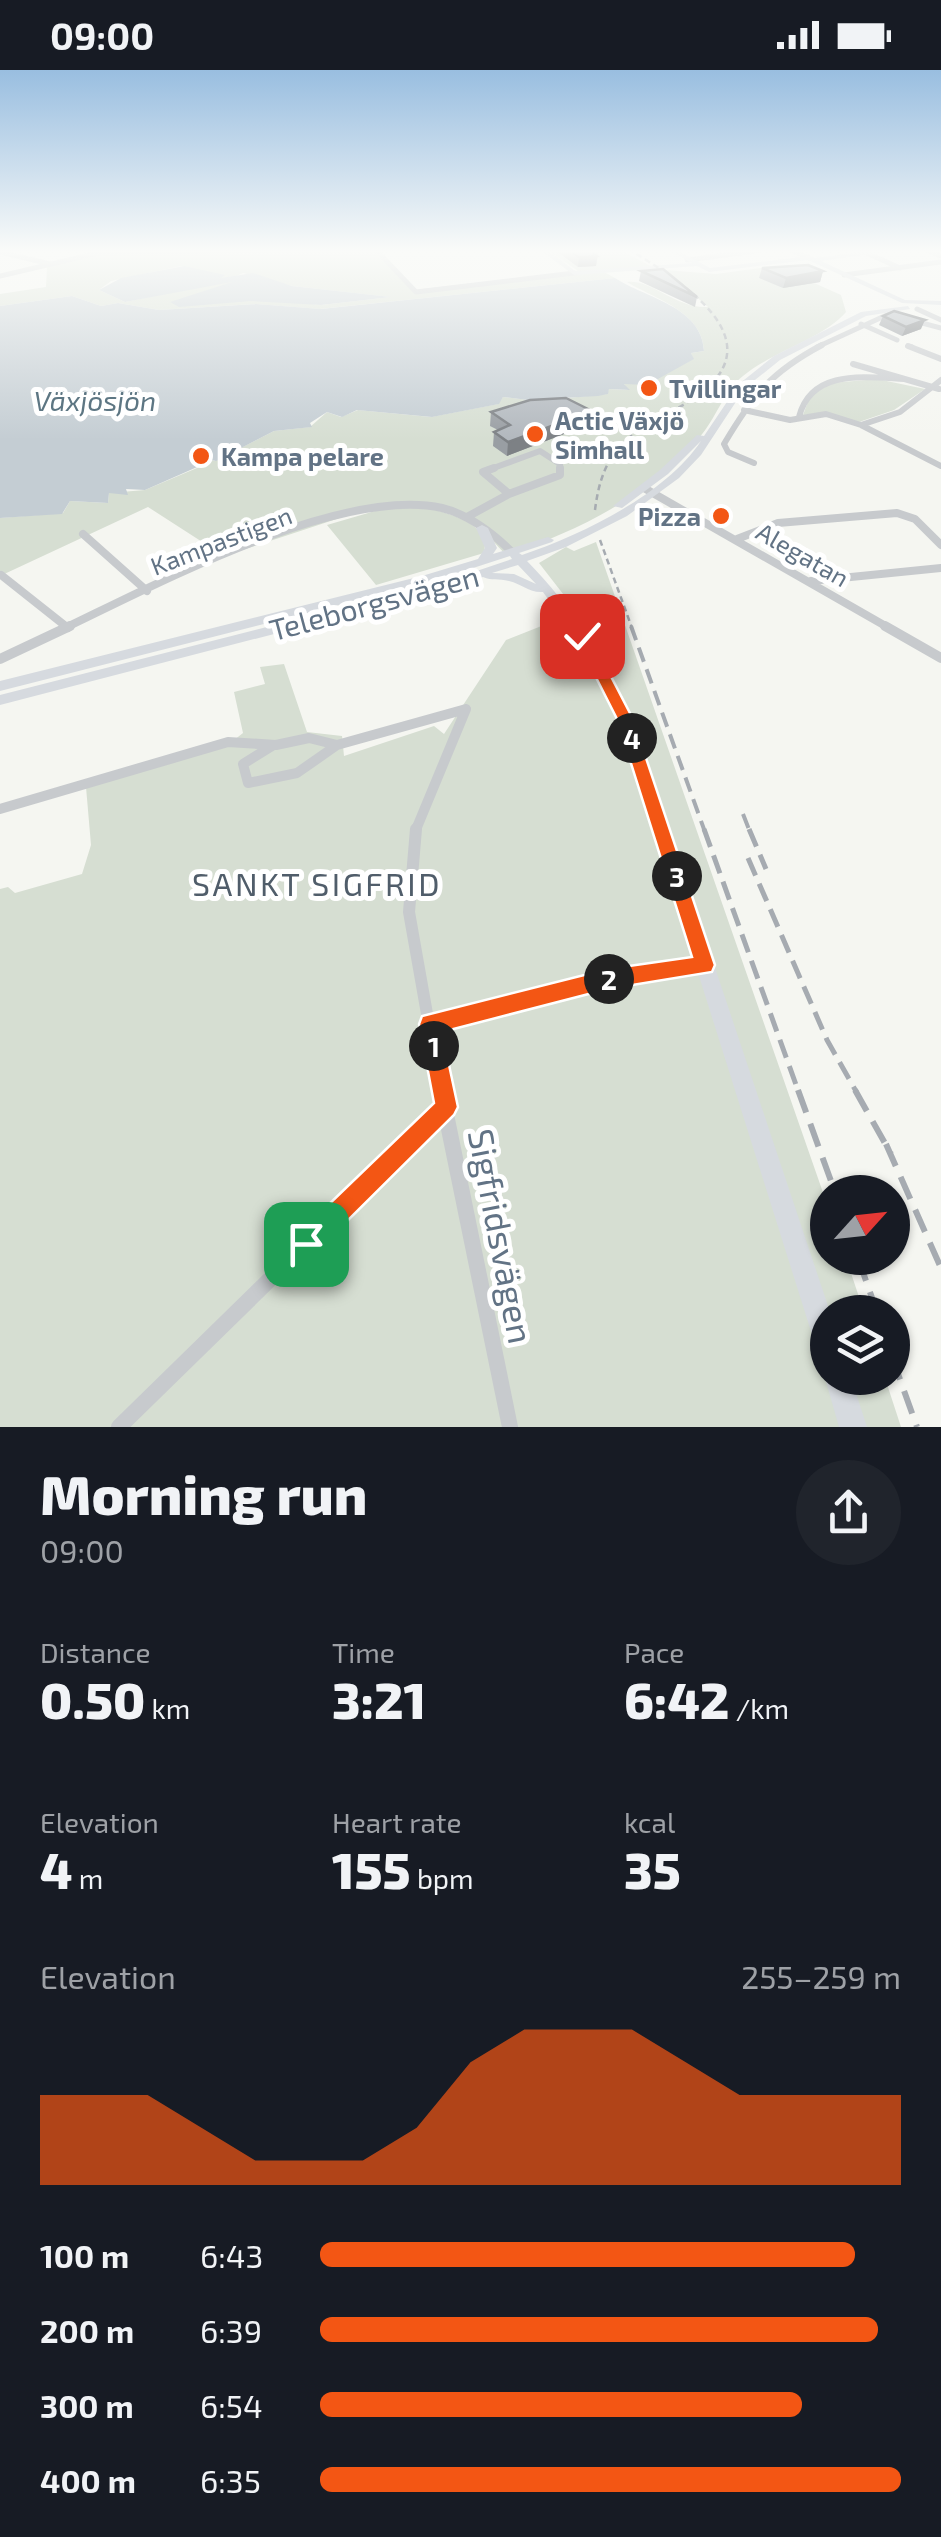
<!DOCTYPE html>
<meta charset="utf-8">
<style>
body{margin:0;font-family:"Exo 2",sans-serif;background:#20242c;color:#f1f3f6;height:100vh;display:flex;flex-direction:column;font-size:38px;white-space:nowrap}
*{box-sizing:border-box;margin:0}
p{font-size:32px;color:#9ea1a6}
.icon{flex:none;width:55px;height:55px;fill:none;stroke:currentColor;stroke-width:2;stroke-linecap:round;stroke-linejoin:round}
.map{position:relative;height:1357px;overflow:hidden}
.side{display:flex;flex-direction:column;background:#171b24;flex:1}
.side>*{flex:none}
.needle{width:65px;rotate:63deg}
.controls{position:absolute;left:810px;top:1105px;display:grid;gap:20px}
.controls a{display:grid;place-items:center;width:100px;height:100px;border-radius:50%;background:#171b24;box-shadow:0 2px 8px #0004;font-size:50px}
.pin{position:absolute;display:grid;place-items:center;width:85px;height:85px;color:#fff;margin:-42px;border-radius:20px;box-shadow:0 5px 15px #0006}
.km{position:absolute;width:50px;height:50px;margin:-25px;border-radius:50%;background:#222;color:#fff;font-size:28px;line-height:50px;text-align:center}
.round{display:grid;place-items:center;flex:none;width:105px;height:105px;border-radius:52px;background:#20242c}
.headline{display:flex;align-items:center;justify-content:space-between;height:170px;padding:0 40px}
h1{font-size:55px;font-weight:800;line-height:75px}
.figures{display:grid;grid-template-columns:repeat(3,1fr);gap:15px;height:170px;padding:10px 40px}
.figures div{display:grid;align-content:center}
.figures b{font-size:50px;font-weight:800}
.figures small{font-size:28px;font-weight:400}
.figures p{font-size:28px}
.chart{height:280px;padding:20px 40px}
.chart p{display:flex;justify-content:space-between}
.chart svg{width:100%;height:180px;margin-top:10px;fill:#f35614;opacity:.7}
ul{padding:0 40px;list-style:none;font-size:32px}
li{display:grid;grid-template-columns:160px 120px 1fr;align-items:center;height:75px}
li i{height:25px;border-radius:12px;background:#f35614}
.status{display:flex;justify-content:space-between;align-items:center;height:70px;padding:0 50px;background:#171b24;direction:ltr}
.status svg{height:28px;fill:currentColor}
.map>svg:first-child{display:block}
.green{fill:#d6ded2;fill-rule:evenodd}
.water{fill:#c4cdd3}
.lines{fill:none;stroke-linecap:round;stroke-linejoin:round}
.street-far5{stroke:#c7cacd;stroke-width:5}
.street-far4{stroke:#c7cacd;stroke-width:6}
.street-far3{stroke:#c7cacd;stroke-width:8}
.street-far2{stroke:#c7cacd;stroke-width:10}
.street-far1{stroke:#c7cacd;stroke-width:12}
.street{stroke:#c7cacd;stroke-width:16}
.secondary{fill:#d6dadf;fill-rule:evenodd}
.rail-far3{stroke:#a6abb1;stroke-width:2.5;stroke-dasharray:6 4;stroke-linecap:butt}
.rail-far2{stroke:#a6abb1;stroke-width:4;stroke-dasharray:15 8;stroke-linecap:butt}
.rail-far1{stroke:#a6abb1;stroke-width:5;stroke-dasharray:19 9;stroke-linecap:butt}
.rail{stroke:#a6abb1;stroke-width:6;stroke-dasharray:24 12;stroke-linecap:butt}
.wall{fill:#999ea3}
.shaded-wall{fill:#7d8185}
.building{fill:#b2b8be;stroke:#7d8185;stroke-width:2.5}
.route{fill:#f35614;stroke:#fff;stroke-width:2.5}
.poi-dot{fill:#f35614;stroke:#fff;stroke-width:4}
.labels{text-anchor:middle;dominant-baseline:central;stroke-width:10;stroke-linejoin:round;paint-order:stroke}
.far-poi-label{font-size:25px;font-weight:bold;fill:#627385;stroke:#fff;text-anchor:start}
.far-street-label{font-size:25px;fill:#627385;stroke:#fff}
.far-water-label{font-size:28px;font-style:italic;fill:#5d7683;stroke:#fff}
.street-label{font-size:30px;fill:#627385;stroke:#fff}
.neighbourhood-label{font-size:32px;letter-spacing:2.5px;fill:#505d6a;stroke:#fff}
.near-street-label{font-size:35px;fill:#627385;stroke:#fff}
</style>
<div class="status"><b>09:00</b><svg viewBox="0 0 49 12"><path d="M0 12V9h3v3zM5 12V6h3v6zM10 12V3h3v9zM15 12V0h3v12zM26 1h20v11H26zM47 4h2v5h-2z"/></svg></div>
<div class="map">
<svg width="941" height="1357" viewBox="0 0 941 1357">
<rect width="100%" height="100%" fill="#f5f6f1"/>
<path class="green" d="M245 180H378L414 220 578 201 548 180H621L654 198 604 202 615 208 320 239 255 234 159 240 118 233 101 236 72 226 0 236V224L46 217 47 197 84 186ZM181 196 226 211 125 232 99 220 111 211ZM243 203 292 216 390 227 321 235 206 223 233 213 230 209Z
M776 196 841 225 846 242C823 269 773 281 743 306 723 322 716 349 699 368 648 426 579 461 506 485 480 456 460 440 420 435 439 443 492 449 484 483L376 515 327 455 399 434 370 438 224 486 148 437 0 506V448L63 443 70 431 108 433 109 423 145 420 204 395 189 388 209 382 208 389 215 391 274 361 310 357 327 342 341 347 358 340 431 347 498 334 503 327 538 331 607 324 609 319 628 320 624 314H647L693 289 691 283 704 281C703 242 655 229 627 212 652 209 676 239 708 237L665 200 716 204Z
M877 309 925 319 894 340 859 352 828 343 803 345 810 326 831 313Z
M596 472 827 1134 828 1188H846L864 1242H828V1308H885L901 1357H0V819L8 817 15 823 82 804 91 775 86 717 229 674 243 663 234 622 265 614 260 597 284 594 307 662 342 666 344 686 434 656 444 664 506 570 544 555 584 551 539 493 566 477 574 481Z"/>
<path class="water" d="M184 196 225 205 221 208 253 203 292 216 391 227 321 235 251 231 179 237 170 232 232 212 125 232 99 220 121 208Z
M615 208C645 228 702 236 704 281L691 283 694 289 647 315 624 314 630 320 609 319 608 324 598 326 528 330 503 327 499 334 432 347 357 340 342 347 327 342 310 353 312 357 274 361 216 391 207 389 209 382H197L189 388 204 394 145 420 126 419 128 425 109 423 108 433 70 431 62 444 0 448V236L72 226 101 236 118 233 159 240 256 234 321 239Z"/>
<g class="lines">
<path class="street-far5" d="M376 180 416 222 574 203
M791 180 809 188
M860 180 900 198
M926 180 941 186
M0 182 50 194
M687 190 763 180
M844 205 941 192
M0 206 98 183 266 180
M917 239 941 250
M911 250 941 258
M861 254 897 270
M908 276 912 277
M817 277 889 244"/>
<path class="street-far4" d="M908 276 941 289
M853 294 939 319
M744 340 790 350 826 344 861 355 900 342 941 310
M799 347C811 299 864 307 904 309
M861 355 941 396
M754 393 728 382 724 374C753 325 771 302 822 275
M488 400 540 381 560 394V400"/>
<path class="street-far3" d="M494 398 483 402 509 424
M644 418 889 558
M509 424 560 405V398
M467 447 509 424
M83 464 147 521
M737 469 778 453 897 443 915 449 941 475
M1 505 68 558
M811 511 941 498
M65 558C157 514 341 416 442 438 470 445 493 463 513 483"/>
<path class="street-far2" d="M885 556 941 588
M0 589 70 556
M272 676 243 694 248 713 297 703 337 675
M0 739 228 672 276 675 309 668 337 675 466 639
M415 762 466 639"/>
<path class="street-far1" d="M416 759 409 842 441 1023
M430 954 608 909 705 895"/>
<path class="street" d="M441 1020 510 1357
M119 1357 446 1037"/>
<path class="secondary" d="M540 180H548L575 201 692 193 669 180H677L710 198 809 186 815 188 877 180H899L821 191 905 230 941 231V235L902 233 808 190 709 202 697 196 574 205Z
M908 236 910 239 866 246 780 290 745 318 701 385 679 408 627 446 566 477 527 491C572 537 606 590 632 649L830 1242H828V1287L819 1283 815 1274 618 649 585 581 543 522C529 523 522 514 509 511 498 508 492 511 483 507L455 517 0 635V625L447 511 512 489 510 486 430 512 0 621V611L422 506 478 489 485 478 476 458 482 455 488 458 497 478 493 484 548 467 554 470 552 472 519 483 522 485C581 465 665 425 701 371L668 404 622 438 613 436 660 400 697 365 704 366 739 314 774 286 861 242ZM518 495 536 514 514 504 492 503Z
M828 1302V1308H851L867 1357H839L825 1308Z"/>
<path class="rail-far3" d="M595 440C598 416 604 394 620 376 642 353 673 344 698 325 776 269 679 210 630 180
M600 470 632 558"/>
<path class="rail-far2" d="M631 556 705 762
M743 744 750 762"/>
<path class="rail-far1" d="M704 759 799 1023
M749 759 766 799
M748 788 827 970 857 1023"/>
<path class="rail" d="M798 1020 835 1122
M855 1020 891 1084
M886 1074 941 1198
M858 1188 877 1242
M892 1287 917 1357"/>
</g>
<path class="wall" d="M555 180H599L596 196 578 197Z
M762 198 823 201 820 212 783 218 759 208Z
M641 201 697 227 695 237 639 211Z
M883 246 921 259 902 266 879 255Z
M592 341 590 354 507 386 493 376 494 362 498 360 490 356 491 342Z"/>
<path class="shaded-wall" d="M597 186 596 196 578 197 579 187Z
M823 201 820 212 783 218 786 208Z
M925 250 921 259 902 266 906 257Z
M592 341 590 354 507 386 508 372Z"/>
<path class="building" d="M569 180H589L597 186 579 187Z
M808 195 823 201 786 208 762 198Z
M663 199 697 227 641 201Z
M894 241 925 250 906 257 883 246Z
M566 328 592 341 508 372 494 362 510 355 491 342 530 330Z"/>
<linearGradient id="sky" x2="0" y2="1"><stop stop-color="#99bee0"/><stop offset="0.49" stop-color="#fafbf9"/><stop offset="1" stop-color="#fafbf9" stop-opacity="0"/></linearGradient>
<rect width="941" height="370" fill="url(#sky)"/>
<path class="route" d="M582 561 590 566 633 649 715 895 712 902 608 919 442 962 458 1037 454 1045 315 1183 306 1187 297 1183 293 1174 297 1165 434 1033 419 954 422 946 608 899 692 887 617 649 575 566Z"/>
<g class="poi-dot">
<circle cx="649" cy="318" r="10"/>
<circle cx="535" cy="364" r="10"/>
<circle cx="201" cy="386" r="10"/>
<circle cx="721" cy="446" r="10"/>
</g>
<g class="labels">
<g class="far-poi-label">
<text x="669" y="318">Tvillingar</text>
<text x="555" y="350">Actic Växjö<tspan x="555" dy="29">Simhall</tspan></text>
<text x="221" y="386">Kampa pelare</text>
<text x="701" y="446" text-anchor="end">Pizza</text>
</g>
<g class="far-street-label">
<text transform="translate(221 470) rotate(-21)">Kampastigen</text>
<text transform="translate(803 484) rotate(30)">Alegatan</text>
</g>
<g class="far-water-label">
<text x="95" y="330">Växjösjön</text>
</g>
<g class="street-label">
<text transform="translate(374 532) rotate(-15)">Teleborgsvägen</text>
</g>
<g class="neighbourhood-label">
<text x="317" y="813">SANKT SIGFRID</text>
</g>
<g class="near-street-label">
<text transform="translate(502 1166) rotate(79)">Sigfridsvägen</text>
</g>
</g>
</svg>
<div class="controls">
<a><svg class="needle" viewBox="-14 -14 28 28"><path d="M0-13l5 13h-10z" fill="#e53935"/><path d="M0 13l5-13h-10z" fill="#9ea1a6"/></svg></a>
<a><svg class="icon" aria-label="layers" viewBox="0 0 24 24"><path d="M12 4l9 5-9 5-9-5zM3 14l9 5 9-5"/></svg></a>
</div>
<div class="pin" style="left:306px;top:1174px;background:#1e9e55"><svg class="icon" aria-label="arrive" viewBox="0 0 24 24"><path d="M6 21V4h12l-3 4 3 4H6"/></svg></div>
<div class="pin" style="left:582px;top:566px;background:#d93025"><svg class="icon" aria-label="check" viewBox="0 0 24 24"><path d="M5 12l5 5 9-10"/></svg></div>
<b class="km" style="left:434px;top:976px">1</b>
<b class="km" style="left:609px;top:909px">2</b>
<b class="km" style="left:677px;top:806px">3</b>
<b class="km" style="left:632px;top:668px">4</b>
</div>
<section class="side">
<div class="headline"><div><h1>Morning run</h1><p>09:00</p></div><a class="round"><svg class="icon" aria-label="share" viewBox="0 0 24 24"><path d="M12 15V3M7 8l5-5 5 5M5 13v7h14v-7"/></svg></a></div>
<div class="figures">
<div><p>Distance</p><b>0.50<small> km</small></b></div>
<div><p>Time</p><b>3:21</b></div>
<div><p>Pace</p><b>6:42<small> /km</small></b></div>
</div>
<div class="figures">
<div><p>Elevation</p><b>4<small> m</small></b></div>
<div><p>Heart rate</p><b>155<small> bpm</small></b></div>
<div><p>kcal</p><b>35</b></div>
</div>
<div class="chart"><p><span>Elevation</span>255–259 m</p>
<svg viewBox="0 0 160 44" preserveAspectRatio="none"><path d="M0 44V22L10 22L20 22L30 30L40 38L50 38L60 38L70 30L80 14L90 6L100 6L110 6L120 14L130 22L140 22L150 22L160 22V44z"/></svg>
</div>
<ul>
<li><b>100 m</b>6:43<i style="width:92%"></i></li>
<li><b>200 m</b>6:39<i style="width:96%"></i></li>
<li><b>300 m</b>6:54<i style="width:83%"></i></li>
<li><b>400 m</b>6:35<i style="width:100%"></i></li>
</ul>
</section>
